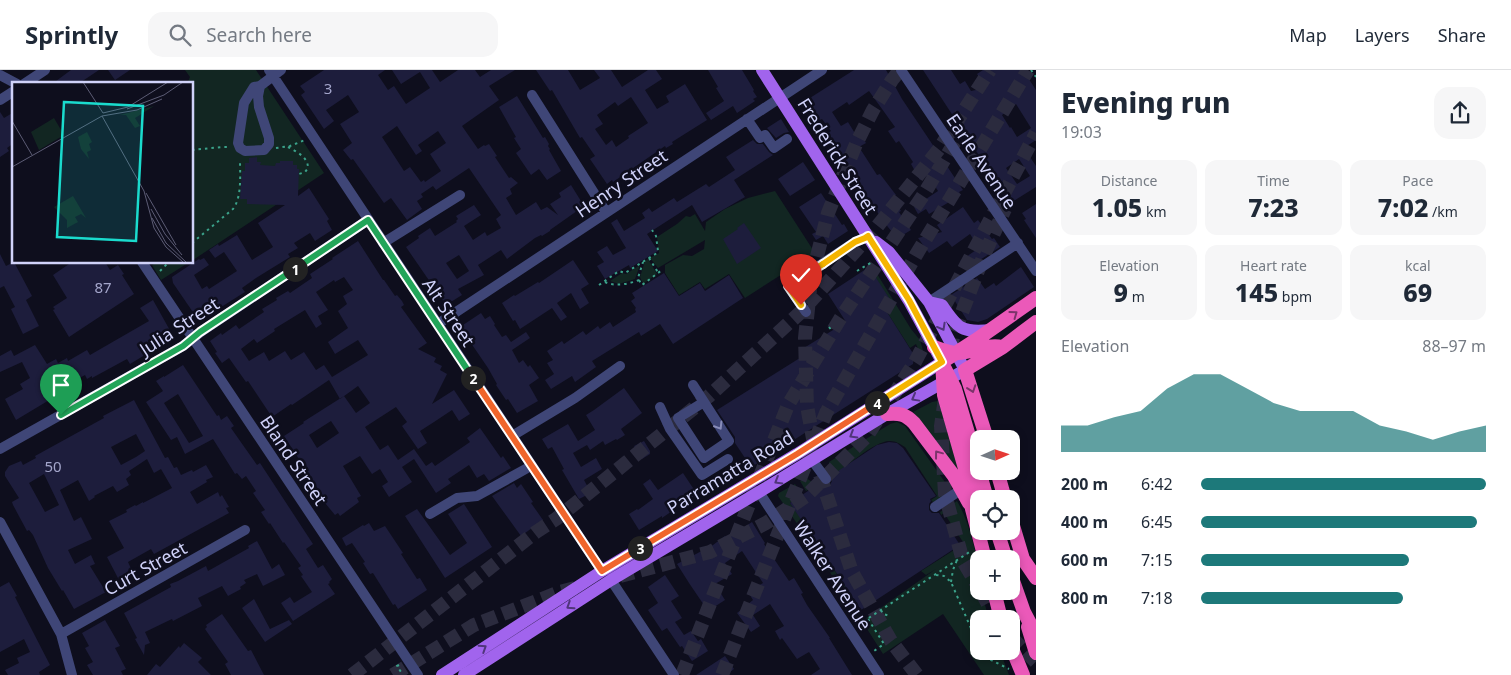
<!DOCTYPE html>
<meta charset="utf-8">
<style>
body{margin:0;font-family:"Noto Sans",sans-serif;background:#f6f6f7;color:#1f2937;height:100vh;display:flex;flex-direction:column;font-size:19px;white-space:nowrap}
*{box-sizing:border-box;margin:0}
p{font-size:16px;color:#747a83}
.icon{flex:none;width:28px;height:28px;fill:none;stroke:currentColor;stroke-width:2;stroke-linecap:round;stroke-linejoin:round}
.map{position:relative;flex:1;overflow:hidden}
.drawer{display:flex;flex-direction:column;background:#fff;width:475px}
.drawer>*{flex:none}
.needle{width:32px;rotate:87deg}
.fabs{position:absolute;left:970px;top:360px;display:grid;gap:10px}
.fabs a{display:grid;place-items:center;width:50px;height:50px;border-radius:10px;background:#fff;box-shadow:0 2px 8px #0003;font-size:25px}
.pin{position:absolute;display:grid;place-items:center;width:42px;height:42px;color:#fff;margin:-51px -21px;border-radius:50% 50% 50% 0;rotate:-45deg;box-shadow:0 0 5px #0007}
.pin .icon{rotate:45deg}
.km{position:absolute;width:25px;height:25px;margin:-12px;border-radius:50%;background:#222;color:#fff;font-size:14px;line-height:25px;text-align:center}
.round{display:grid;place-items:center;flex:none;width:52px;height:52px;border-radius:15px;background:#f6f6f7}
.overview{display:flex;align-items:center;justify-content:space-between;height:85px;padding:0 25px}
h1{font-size:28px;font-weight:800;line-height:38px}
.stats{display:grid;grid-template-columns:repeat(3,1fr);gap:8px;height:85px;padding:5px 25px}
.stats div{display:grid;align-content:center;border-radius:12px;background:#f6f6f7;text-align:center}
.stats b{font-size:25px;font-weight:800}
.stats small{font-size:14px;font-weight:400}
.stats p{font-size:14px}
.chart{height:140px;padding:10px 25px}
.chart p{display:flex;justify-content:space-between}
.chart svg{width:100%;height:90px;margin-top:5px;fill:#1d797a;opacity:.7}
ul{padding:0 25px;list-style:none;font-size:16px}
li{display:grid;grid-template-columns:80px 60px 1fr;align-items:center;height:38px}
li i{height:12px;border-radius:6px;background:#1d797a}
header{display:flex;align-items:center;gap:30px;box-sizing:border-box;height:70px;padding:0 25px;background:#fff;border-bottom:1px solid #e0e1e3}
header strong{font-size:24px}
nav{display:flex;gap:28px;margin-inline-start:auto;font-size:18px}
.search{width:350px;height:45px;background:#f6f6f7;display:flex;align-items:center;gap:12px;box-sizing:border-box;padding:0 18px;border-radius:15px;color:#747a83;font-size:19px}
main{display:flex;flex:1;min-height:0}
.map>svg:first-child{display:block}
.green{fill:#122622}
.building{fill:#1d1d3c;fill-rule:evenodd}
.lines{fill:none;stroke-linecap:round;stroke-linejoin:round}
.highway-tunnel{stroke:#2b2b3e;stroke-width:14;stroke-dasharray:14 7;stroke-linecap:butt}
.path{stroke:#3ba28a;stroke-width:2;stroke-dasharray:2.5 4;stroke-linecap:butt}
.minor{stroke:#3f4677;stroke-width:10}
.major{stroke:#a164ed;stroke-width:12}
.highway{stroke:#eb59b9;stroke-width:14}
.oneway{stroke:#7c346b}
.oneway2{stroke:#50357b}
.oneway3{stroke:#888cb8}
.split-1-casing{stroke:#fff;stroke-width:10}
.split-2-casing{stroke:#fff;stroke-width:10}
.split-3-casing{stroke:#fff;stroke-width:10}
.split-4-casing{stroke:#fff;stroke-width:10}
.split-5-casing{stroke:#fff;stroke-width:10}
.split-6-casing{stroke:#fff;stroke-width:10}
.split-1{stroke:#22a559;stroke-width:6}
.split-2{stroke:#22a559;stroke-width:6}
.split-3{stroke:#f0652b;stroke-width:6}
.split-4{stroke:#f0652b;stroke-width:6}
.split-5{stroke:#f5b400;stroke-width:6}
.split-6{stroke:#f5b400;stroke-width:6}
.labels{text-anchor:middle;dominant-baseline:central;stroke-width:5;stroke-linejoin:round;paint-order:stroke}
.number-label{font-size:15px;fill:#a3a5ca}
.street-label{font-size:18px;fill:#d0d2f9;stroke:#0e0e1d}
.inset-road{fill:none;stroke:#5c5c75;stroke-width:1}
.view{fill:#1adbcd;fill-opacity:0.15;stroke:#1adbcd;stroke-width:2.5}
.inset-edge{fill:none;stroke:#d0d2f9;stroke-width:2.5}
</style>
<header>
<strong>Sprintly</strong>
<div class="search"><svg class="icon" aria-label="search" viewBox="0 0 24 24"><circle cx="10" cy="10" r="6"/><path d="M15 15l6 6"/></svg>Search here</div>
<nav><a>Map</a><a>Layers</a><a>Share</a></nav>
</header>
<main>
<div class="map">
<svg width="1036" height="605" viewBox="0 0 1036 605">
<rect width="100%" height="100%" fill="#0e0e1d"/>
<path class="green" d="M185 0H256L324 103 193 190 192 14H187L190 7Z
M775 121 815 183 745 228 729 204 705 219 700 212 679 225 665 203V195L683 185 692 186 704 179 705 170 658 198 650 188 659 183 657 167 677 154 686 146 690 147 695 144 705 161 706 152 725 139 748 128Z
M648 189 657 204 643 214 640 207 645 191Z
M156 193V192L188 193 161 210 152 195Z
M871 194 911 259 920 270 924 284 923 290 916 274 910 278 885 239 869 196Z
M640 195 635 209 619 214 610 211 622 203 626 204Z
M943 330 961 402 954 399 913 342 932 332Z
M897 352 905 356 952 422 935 434 931 430 937 426 905 377C900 374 896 371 890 371 876 370 844 398 832 407L829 392 890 354Z
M806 408 817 415 806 421 800 411Z
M795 414 802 425 790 433 803 451 798 455 778 426 779 423Z
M957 431C967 448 971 465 976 484L972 486 979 512V521H981L989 549H979V581H1000L1009 605H984L943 544 883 584 862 551 936 499 926 505 921 501 962 475 961 473 963 472 944 443 941 445 940 442Z
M804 454 848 521 844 523 799 457Z"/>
<path class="building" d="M71 0H99L78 14H52Z
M108 0H130L115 10Z
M324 0H385L378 5 388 20 394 16 406 34 430 18 420 2 401 14 392 0H432L440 12 458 0H475L480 7 491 0H515L489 16 499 30 462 56 478 79 484 75 485 76 489 74 497 86 495 87 509 108 511 107 518 113 510 119 512 124 506 128 516 145 536 132 541 140 547 137 558 145 550 134 561 127 559 123 571 115 584 136 550 160V161L542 166 541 165 535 168 507 189 501 180 478 195 484 205 458 219 462 225 446 235 406 177 419 168 418 166 430 158 435 166 457 152 456 151 458 149 456 146 474 135 481 145 464 156 473 170 485 162 487 166 501 158 496 149 501 145 469 98 436 120 433 116 421 124 423 127 417 131 422 139 407 150 391 128 384 133 353 89 351 90 343 80 352 73 340 54 359 42 348 25 326 40 334 51 324 59 301 25 305 22 300 16ZM397 56 416 85 422 81 418 75 438 61 446 73 430 84 441 101 425 112 424 110 421 112 410 97 404 101 382 67ZM459 185 469 201 457 209 446 193Z
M536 0H568L580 20 600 8 594 0H611L622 17 648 0H656L662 9 645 20 657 39 669 32 666 26 685 14 707 50 672 72 673 74 666 78 665 76 613 112 612 110 607 114 590 89 595 86 582 67 580 68 552 20 550 21ZM631 27 648 53 628 66 629 68 616 77 612 70 606 75 595 59 603 54 597 45 615 32 618 36Z
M708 0H742L754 20 753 21 757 27 753 29 755 31 737 43 733 36 711 50 706 43 724 31 716 18 718 17Z
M854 0H886L902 29 963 120 959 122 961 125 929 144 926 139 918 144 914 137 938 121 928 105 920 110 911 94 913 92 899 71 896 73 888 61 895 57 869 21 849 35 847 32 832 42 841 56 848 52 856 65 859 63 866 73 859 77 877 105 880 104 896 125 892 127 901 141 899 142 911 160 898 168 897 166 896 167 884 152 834 77 831 71 833 70 828 63 831 61 822 49 815 52 802 33Z
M923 0H951L960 14 965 11 971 21 986 18 977 4 983 0H1023L1036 20V70L1024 78 1036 96V117L1012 132 1003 118 1001 119ZM1016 34 1031 58 1017 67 1011 57 1010 58 1002 45ZM1019 89 1030 106 1017 114 1006 98Z
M517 26 543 68 545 67 549 74 548 76 550 79 549 80 561 101 547 110 539 99 531 105 516 83 521 79 514 68 516 67 499 37Z
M0 42 4 48 14 42V73L7 78 9 81 0 87Z
M781 49 789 62 784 63 776 68 767 58Z
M753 70 757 74H763L769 82 773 85 734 110 745 127 702 152 692 135 647 164 658 181 630 198 629 195 605 209 597 196 604 192 597 182 607 176 613 185 626 178 611 153 617 149 624 161 645 148 642 143 649 138 652 142 674 128 677 132 706 114 709 117 735 100 726 87Z
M257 87V92H261L260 95 275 96 276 93H280V91H293V95H297V99H299L298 126 309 118 329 149 327 151 332 160 315 171 310 163 294 173 298 178 288 184 290 187 256 208 242 218 245 222 199 251 173 213 172 207 199 189 200 190 204 188 209 195 194 205 202 219 207 216 209 219 237 201 224 182 215 188 209 180 218 174 219 176 237 165 252 190 273 177 258 153 285 135 247 134V129H240L242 101H245V93H249V88Z
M803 92 815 110 790 126 778 109Z
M821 123 842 155 844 154 848 161 828 174 823 166 816 170 812 164 816 162 799 137Z
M1036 134V168L1024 150 1026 149 1022 143Z
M963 137 974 153 978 150 992 169 994 168 1000 177 966 199 960 191 979 178 970 164 952 177 947 171 929 183 918 168 942 162 937 155Z
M744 153 761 178 737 194 723 169 738 159 737 158Z
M358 171 383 210H384L395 226 397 225 402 231 404 235 401 237 427 273 418 279 436 288 434 292 442 296 440 300 447 304 432 334 454 320 470 344 459 351 452 340 434 352 420 361 427 373 418 379 402 356 407 352 396 337 365 357 380 380 388 375 398 390 414 379 426 396 432 392 435 396 470 372 467 368 480 358 501 388 503 386 511 398 489 411 484 404 477 408 469 395 448 409 451 413 436 423 414 389 402 397 412 412 389 427 382 416 388 412 380 399 372 404 360 386 343 396 361 426 357 428 359 432 340 446 338 443 335 445 325 433 324 434 317 422 319 421 310 406 284 366 304 353 303 352 344 326 356 343 370 333 358 316 340 329 329 310 292 335 291 334 272 347 248 311 246 312 229 288 222 293 215 283 217 282 210 271 221 263 222 265 236 255 239 259 264 242 262 239 277 230 276 228 288 221 290 223 312 208 310 204 333 189 332 188ZM344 207 353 220 343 226 347 234 338 241 348 258 328 272 335 284 358 270 368 285 332 307 324 295 316 300 304 282 291 290 285 281 269 291 264 282 249 291 241 279 254 269 257 273 275 261 274 259 305 240 316 258 322 254 318 246 328 240 316 222 334 210 335 212ZM331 351 339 363 317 378 309 365Z
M0 184 6 196 14 192 32 226 26 230 39 256 23 264 11 239 15 237 4 216 0 218Z
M573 190 589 214 581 219 589 233 580 239 571 223 557 233 567 247 561 251 552 238 520 259 515 250 513 251 502 233 514 225 515 226 538 212 539 213Z
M72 192H105L110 200 118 195 124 204 122 205 134 224 69 267 53 240 55 239 53 237 67 228 53 205Z
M869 197 893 234 885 239 914 285 913 294 742 403 736 393 745 388 735 373V367L717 340 803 286 799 281 846 252 828 224Z
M1021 197 1034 217 987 249 978 252 967 250 951 225 977 208 985 219 994 213 996 216Z
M664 203 679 226 700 213 705 221 729 205 743 228 673 274 660 254 641 266 639 262 592 291 596 297 575 312 572 306 551 319 545 310 554 304 547 293 553 290 547 281 562 271 564 274 583 261 586 265 598 256 600 259 610 252 613 257 636 242 635 239 636 238 631 231 635 228 632 223Z
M153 230 172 264 161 270 163 274 130 294 127 289 92 308V306L87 309 85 305 70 313 69 322 64 325 61 323 16 350 5 329 23 319 20 314 30 308 22 292 0 302V286L11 280 14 286 35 275 47 294 56 289 58 293 67 288 68 291 87 280 90 285 149 251 140 238Z
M481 243 485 249 490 246 495 254 494 255 502 267 506 265 511 272 526 262 530 268 512 280 519 293 523 290 528 297 530 295 539 308 529 315 538 331 517 343 508 329 506 330 496 315 497 314 488 298 460 257Z
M183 295 217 346 219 345 221 350 227 346 234 356 231 358 245 378 257 395 260 393 313 474 306 479 318 498 323 495 332 509 329 512 330 513 328 514 335 524 293 551 281 533 290 527 294 533 312 522 301 506 303 505 298 498 301 496 284 472 283 473 270 453 269 454 261 442 265 440 253 423 256 421 246 406 242 409 237 403 235 404 213 369 185 384 177 367 171 370 146 332 163 321 156 311 164 306V307ZM178 324 203 366 189 373 164 333Z
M624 318 642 343 621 359 625 365 617 370 616 369 605 375 603 371 590 380 587 375 573 383 581 397 596 388 602 399 584 410 591 423 579 429 562 400 564 399 552 377 548 379 542 369 568 354 578 371 595 360 586 345 594 340Z
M134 330 165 388 168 387 174 398 177 397 181 405 192 400 193 402 206 395 213 407 206 410 207 412 190 422 197 434 218 422 220 427 222 425 229 437 226 438 229 443 154 484 151 479 128 492 133 503 119 510 107 487 124 478 109 451 127 442 126 440 135 435 136 436 143 432V433L172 418 161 399 154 403 147 389 129 401 131 405 126 409 129 415 117 422 113 416 94 426 95 427 89 431 78 410 60 420 74 451 81 447 92 469 68 480 75 494 91 485 95 494 90 496 106 522 74 539 63 520 62 521 48 498 33 465 29 460 27 461 13 435 12 432 19 428 5 406V402L9 396 21 391 23 395 36 388 35 386 104 348 103 346ZM136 364 145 381 136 387 121 395 111 377ZM44 404 59 435 45 442 29 413Z
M644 371 650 381V384L642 389 634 376Z
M889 372 897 373 903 378 936 426 930 429 931 431 929 434V440L932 443H939L960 475 861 540 790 433 820 413 824 415H830L832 411V405L877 375Z
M683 403 697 424 662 448V446L639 460 629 444 637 439 638 440 653 429 643 414 650 409 658 420Z
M514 413 517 418 521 414 533 432 531 433 543 450 521 466 492 426Z
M464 434 492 477 445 508 405 446 417 439 450 485 467 473 448 444Z
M752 452 765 473 764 474 789 511 794 508 803 523 801 524 807 535 830 568H829L852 605H811L820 599 809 582 797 589 782 568 780 570 775 561 784 556 770 534 753 545 760 556 751 562 737 543 753 530 748 522 763 513 742 481 725 493 732 504 715 514 725 530 708 541 689 513 677 494 713 475 725 466 726 469Z
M369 453 374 461 385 456 403 483 401 484 417 509 420 508 427 520 398 539 395 534 393 535 373 503 370 504 363 493 365 492 352 473 346 476 342 468 363 455 364 456Z
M257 471 272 499 279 494 285 505 263 516 257 504 244 510 246 513 240 517 241 519 228 526 222 516 198 528 202 536 173 551 172 549 145 562 150 573 145 575 144 585 135 569 137 568 124 543 171 517 170 514 178 511 206 496 208 501 249 478 248 476Z
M665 505 679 526 671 531 682 548 675 552 684 565 691 561 698 571 701 569 708 581 692 591 682 576 680 577 667 558 662 561 648 540 658 533 648 517Z
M9 512 17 526 15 527 50 595 39 602 40 605H8L5 600 19 593 17 588 30 582 24 569 0 582V517Z
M254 529 270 559 289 550 292 554 265 572 242 538Z
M222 544 248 581 251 580 264 605H231L225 594 228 592 205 559 207 557 206 555Z
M105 550 120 576 115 578 126 599 121 601 123 605H93L87 595 93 592 85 578 89 576 82 563Z
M184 573 202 588 198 592 211 605H147L156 594 160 597 179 576 180 578Z
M725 586 734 599 726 605H696Z"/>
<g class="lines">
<path class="highway-tunnel" d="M951 282 953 266 984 185 1005 139
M945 328 941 356 945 424 963 491 979 518
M814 374 807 336 805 268 811 210 828 143 856 74 873 40 892 10 900 0
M820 405 852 502 891 571 917 605
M620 506 710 482 766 453 805 427 867 366 915 292 1036 63
M981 521 996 549
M1011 567 1036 592
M352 605 536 462 556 449 709 326 802 241 876 158 939 79 990 0
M393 605 474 555 560 522 575 518
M682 605 788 335 840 249 924 124 956 70
M722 605 826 343 916 185 1028 0"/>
<path class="path" d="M1031 0 1036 7
M288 77C297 82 308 87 308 98L305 102 299 104
M276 78 290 76 305 70
M192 80 222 77H230
M192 173 233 139C242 127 240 105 240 90
M649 188 659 204
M160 201 169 192
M857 201 872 192
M639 210 642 215 662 200
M605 212C615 217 629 214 639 210L638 208 643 192
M599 215 619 201 625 203 657 183 658 181 656 166 652 160
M829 257 832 261
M936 505 944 506 951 512 979 577
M951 512 953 500 957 490
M881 540 883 544 890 546
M868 549 884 574 874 581
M858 555 971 481
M981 581 987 588 1009 599
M399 595 397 596 403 605"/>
<path class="minor" d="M269 0 602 501
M901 0 1036 201
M0 5 17 14
M24 14 45 0
M260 16 254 17 244 33 238 73 240 78 245 81 264 80 269 74V68L259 37 258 26 260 16 281 0
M532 25 606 142
M0 30 14 21
M747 49 760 68 765 65 774 78 787 69
M383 173 460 125
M142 192 418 605
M929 232 1018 173
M806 242 788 216 855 172 865 168 868 166
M438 254 822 0
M693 315 729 371 704 388 678 348 704 332
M660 337 670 359 702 405 728 389
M512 366 575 328 620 296
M0 379 183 276 202 261 368 150
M812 390 826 409
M759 422 879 605
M935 437 962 419
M430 444 457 428 477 426 531 396
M0 452 61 564 72 605
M611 510 674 605
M61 564 245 460"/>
<path class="major" d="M929 232 942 235C958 259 962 263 991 260
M442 605 602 501 797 384 942 292 909 231 762 0
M464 605 611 510 759 422 887 344 965 300 929 232 889 182 876 172"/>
<path class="highway" d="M934 277C942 280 949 283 958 283 973 282 987 274 1002 277
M942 292 944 325 970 416 972 439 985 489
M942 292 976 270 1036 228
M945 299 955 319 979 400
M887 344C900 343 905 344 914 353L954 406 969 433
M987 369 965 300 1003 277 1036 252
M979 401 987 429
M997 401 1005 429
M1011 449 1023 489 1036 508
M997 461 1006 489
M1011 505 1024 542 1036 565
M994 521 1001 549
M1028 557 1036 583
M1011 576 1023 605"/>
</g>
<defs><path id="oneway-chevron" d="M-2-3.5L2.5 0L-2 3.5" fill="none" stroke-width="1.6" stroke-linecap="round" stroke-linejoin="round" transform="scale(1.25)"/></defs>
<g class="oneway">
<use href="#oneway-chevron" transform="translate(1014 244) rotate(-36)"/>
<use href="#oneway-chevron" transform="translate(972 319) rotate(71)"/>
<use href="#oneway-chevron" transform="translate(938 384) rotate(-127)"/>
</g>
<g class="oneway2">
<use href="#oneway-chevron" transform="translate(942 257) rotate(61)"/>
<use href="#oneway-chevron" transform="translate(915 328) rotate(151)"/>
<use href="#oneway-chevron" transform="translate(853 365) rotate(149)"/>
<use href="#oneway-chevron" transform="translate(778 411) rotate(149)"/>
<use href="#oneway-chevron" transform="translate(570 536) rotate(147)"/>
<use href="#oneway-chevron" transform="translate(483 578) rotate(-33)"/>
</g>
<use class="oneway3" href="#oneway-chevron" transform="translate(719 356) rotate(58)"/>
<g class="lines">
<defs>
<path id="split-1" d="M61 345 183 276 200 262 295 199"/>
<path id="split-2" d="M295 199 368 150 473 308"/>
<path id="split-3" d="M473 308 602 501 640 478"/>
<path id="split-4" d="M640 478 797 384 877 333"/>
<path id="split-5" d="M823 194 855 172 865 168 868 166 909 230 942 292 877 333"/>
<path id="split-6" d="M801 235 788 216 823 194"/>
</defs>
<use href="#split-1" class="split-1-casing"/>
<use href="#split-2" class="split-2-casing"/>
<use href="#split-3" class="split-3-casing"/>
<use href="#split-4" class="split-4-casing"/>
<use href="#split-5" class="split-5-casing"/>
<use href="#split-6" class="split-6-casing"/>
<use href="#split-1" class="split-1"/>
<use href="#split-2" class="split-2"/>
<use href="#split-3" class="split-3"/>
<use href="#split-4" class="split-4"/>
<use href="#split-5" class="split-5"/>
<use href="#split-6" class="split-6"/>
</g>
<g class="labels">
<g class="number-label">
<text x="328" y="18">3</text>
<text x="103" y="217">87</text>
<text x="53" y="396">50</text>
</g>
<g class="street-label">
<text transform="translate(838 86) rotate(58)">Frederick Street</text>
<text transform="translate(982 91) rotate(56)">Earle Avenue</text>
<text transform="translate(621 113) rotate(-34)">Henry Street</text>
<text transform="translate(449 242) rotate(56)">Alt Street</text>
<text transform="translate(179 256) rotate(-33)">Julia Street</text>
<text transform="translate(294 390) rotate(56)">Bland Street</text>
<text transform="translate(730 402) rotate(-31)">Parramatta Road</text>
<text transform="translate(145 498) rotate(-29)">Curt Street</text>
<text transform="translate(833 505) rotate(57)">Walker Avenue</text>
</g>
</g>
<g transform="translate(12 12)">
<rect width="181" height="181" fill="#0e0e1d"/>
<path d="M142 24 123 36 128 44 123 46 114 33H108ZM42 36 52 53 27 68 19 50ZM75 50 80 60 77 62 79 68 75 70 77 77 69 67 66 55ZM61 114 74 136 69 132 63 135 66 140 55 146V138L42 125Z" fill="#122622"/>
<path class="inset-road" d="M71 0 91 31 116 25 156 0M115 27 152 13 171 0M90 34 125 28 150 17M0 39 20 73M0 85 90 34 132 109 142 146 154 165 171 180M134 111 164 163M139 127 153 152 170 173M140 136 154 161 175 181"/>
<path class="view" d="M52 20 131 24 124 159 45 155Z"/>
<rect width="181" height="181" class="inset-edge"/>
</g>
</svg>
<div class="fabs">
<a><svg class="needle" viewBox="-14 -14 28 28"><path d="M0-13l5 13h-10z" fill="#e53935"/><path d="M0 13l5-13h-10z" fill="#747a83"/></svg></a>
<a><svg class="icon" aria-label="locate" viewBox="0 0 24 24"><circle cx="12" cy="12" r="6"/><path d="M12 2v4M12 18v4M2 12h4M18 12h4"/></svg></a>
<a>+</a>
<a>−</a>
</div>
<div class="pin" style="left:61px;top:345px;background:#1e9e55"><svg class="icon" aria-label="arrive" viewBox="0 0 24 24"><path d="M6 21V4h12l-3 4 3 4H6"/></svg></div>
<div class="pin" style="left:801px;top:235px;background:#d93025"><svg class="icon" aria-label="check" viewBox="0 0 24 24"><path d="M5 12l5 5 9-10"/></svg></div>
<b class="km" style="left:295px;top:199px">1</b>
<b class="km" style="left:473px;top:308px">2</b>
<b class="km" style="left:640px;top:478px">3</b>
<b class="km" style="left:877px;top:333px">4</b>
</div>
<section class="drawer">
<div class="overview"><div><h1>Evening run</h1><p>19:03</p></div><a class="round"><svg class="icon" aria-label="share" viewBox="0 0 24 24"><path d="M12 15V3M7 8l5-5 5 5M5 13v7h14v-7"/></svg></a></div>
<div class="stats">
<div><p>Distance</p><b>1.05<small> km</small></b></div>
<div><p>Time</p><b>7:23</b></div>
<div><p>Pace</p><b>7:02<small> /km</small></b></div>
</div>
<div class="stats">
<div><p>Elevation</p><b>9<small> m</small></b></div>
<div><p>Heart rate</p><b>145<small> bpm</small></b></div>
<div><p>kcal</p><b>69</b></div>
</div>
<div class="chart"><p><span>Elevation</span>88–97 m</p>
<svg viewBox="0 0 160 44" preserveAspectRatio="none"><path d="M0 44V31L10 31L20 27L30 24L40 13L50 6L60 6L70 13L80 20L90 24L100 24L110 24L120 31L130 34L140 38L150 34L160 31V44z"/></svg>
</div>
<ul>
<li><b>200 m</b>6:42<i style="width:100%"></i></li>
<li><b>400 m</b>6:45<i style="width:97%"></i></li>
<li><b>600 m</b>7:15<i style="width:73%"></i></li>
<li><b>800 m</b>7:18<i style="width:71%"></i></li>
</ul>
</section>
</main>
